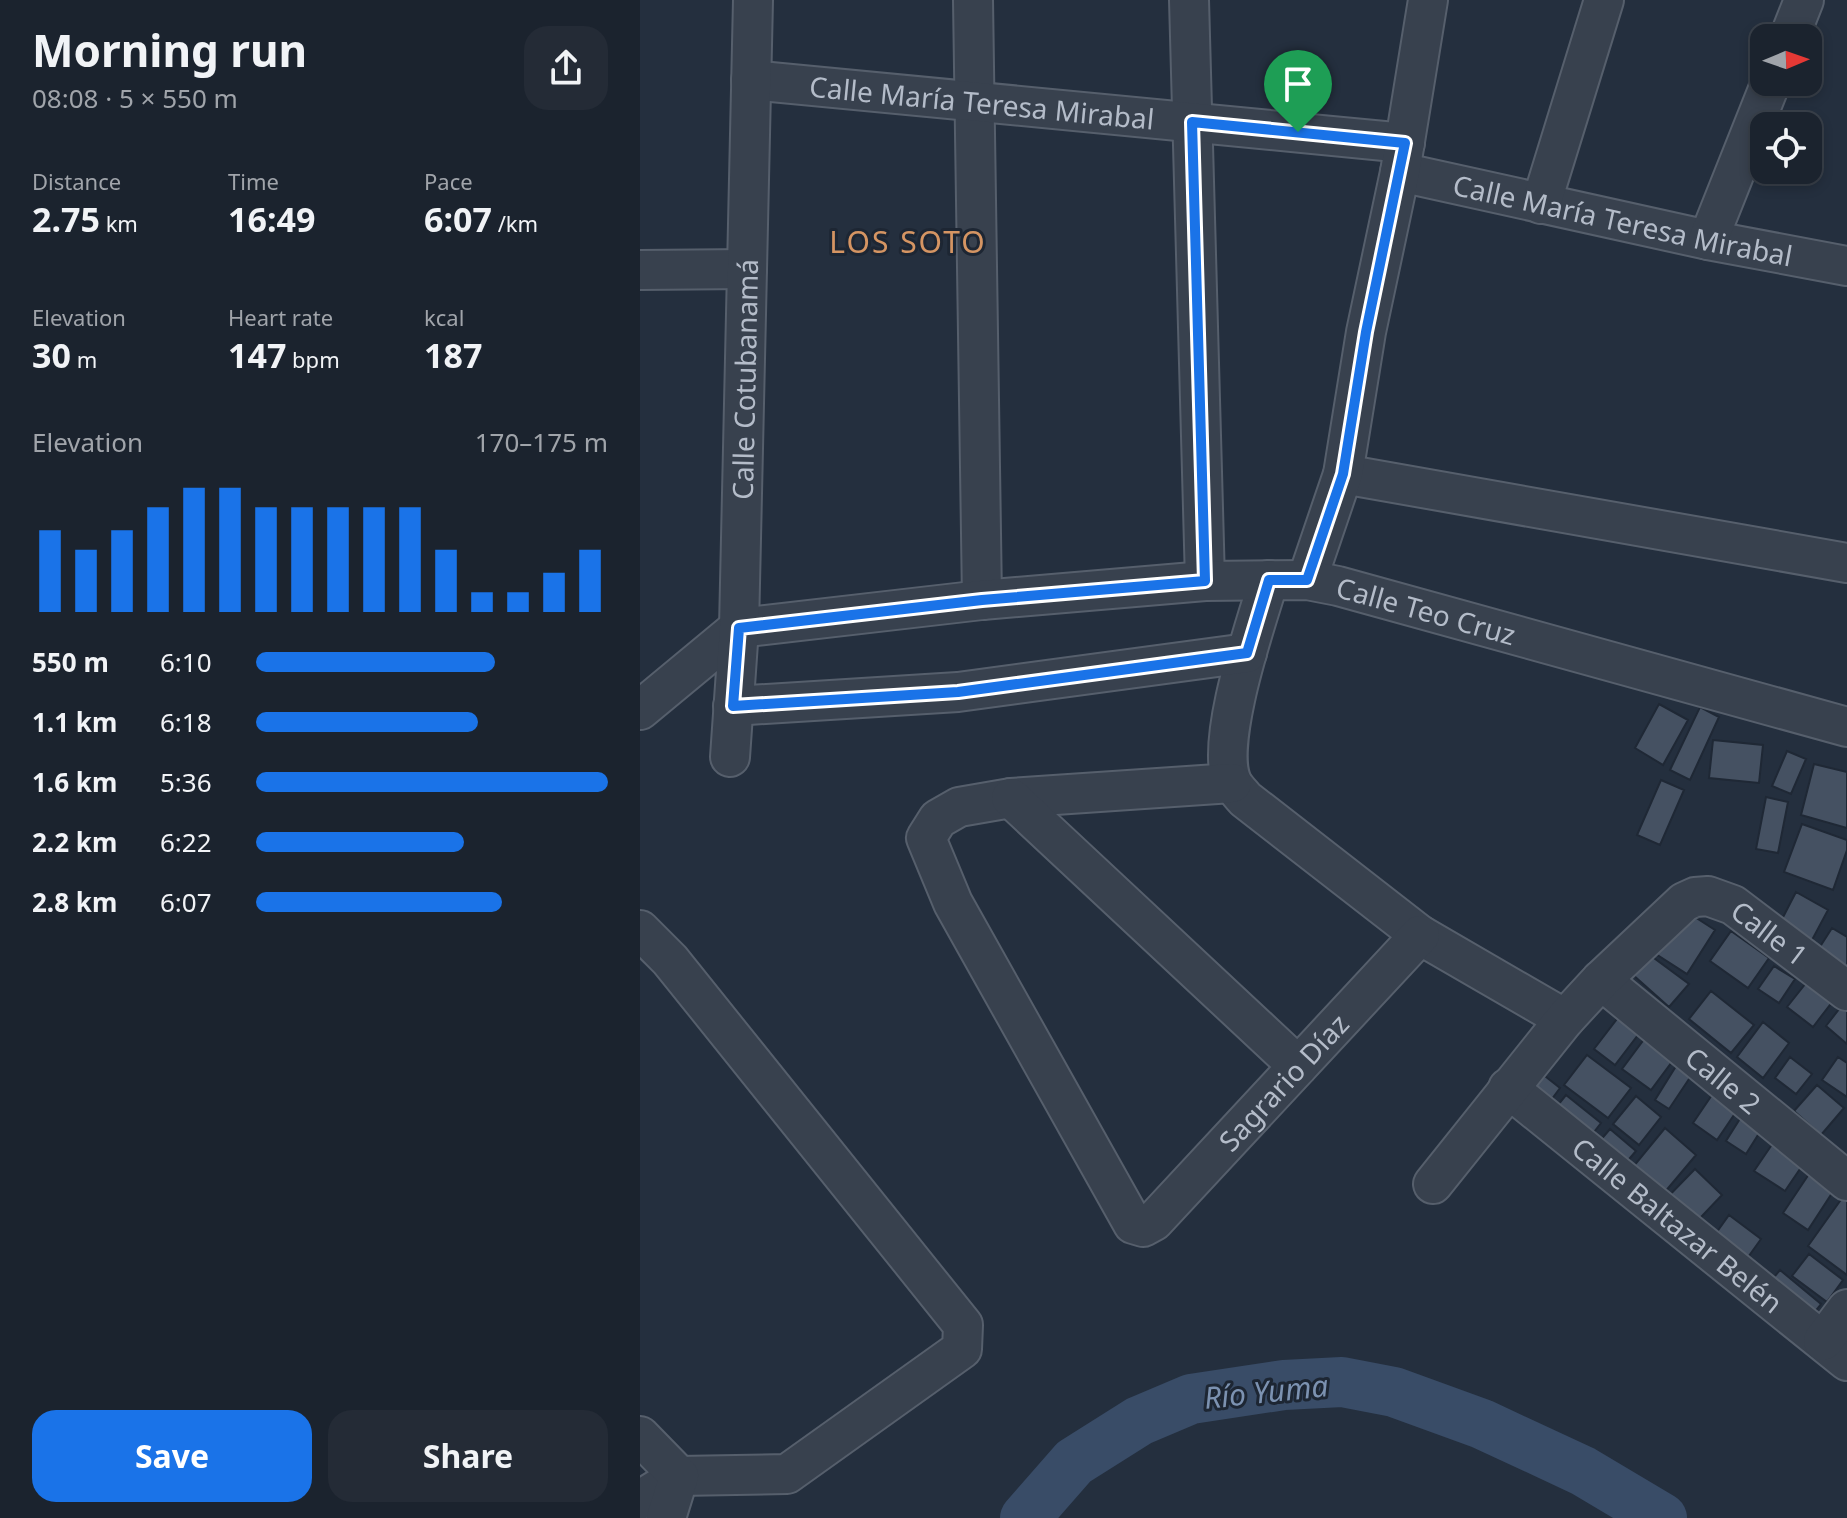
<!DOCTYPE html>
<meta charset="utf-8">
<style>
body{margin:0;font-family:"Noto Sans",sans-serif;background:#242b36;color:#f1f3f6;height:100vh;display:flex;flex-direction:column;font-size:30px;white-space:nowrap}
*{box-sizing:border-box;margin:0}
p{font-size:26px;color:#a0a4aa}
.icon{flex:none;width:44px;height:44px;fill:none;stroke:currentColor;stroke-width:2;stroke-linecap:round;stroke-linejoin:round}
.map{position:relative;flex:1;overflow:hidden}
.panel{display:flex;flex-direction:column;background:#1b232e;width:640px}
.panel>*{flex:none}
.needle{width:52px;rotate:88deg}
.buttons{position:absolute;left:1110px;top:24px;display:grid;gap:16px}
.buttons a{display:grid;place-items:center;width:72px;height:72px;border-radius:16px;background:#1b232e;box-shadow:0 4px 12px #0003,0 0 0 2px #39404a;font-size:40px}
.pin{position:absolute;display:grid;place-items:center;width:68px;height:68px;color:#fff;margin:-82px -34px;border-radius:50% 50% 50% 0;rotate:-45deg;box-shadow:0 0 8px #0007}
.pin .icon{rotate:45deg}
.round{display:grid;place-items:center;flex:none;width:84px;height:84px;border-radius:24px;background:#242b36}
.overview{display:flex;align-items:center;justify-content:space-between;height:136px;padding:0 32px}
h1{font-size:44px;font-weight:700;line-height:60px}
.figures{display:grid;grid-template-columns:repeat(3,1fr);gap:12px;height:136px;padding:8px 32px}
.figures div{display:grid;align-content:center}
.figures b{font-size:34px;font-weight:700}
.figures small{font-size:22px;font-weight:400}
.figures p{font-size:22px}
.chart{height:224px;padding:16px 32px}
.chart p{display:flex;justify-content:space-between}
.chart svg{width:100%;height:144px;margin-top:8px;stroke:#1a73e8;stroke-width:6}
.action{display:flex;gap:16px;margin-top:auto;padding:16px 32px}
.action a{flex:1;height:92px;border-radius:24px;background:#1a73e8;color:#fff;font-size:32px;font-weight:700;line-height:92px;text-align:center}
.action a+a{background:#242b36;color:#f1f3f6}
ul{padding:0 32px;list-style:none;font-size:26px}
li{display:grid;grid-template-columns:128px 96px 1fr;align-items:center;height:60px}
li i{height:20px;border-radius:10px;background:#1a73e8}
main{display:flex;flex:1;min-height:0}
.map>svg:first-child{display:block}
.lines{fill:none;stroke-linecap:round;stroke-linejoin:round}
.river{stroke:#394c67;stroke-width:50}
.building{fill:#455162;stroke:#1f2835;stroke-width:2}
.minor-casing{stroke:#565f6c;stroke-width:42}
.minor{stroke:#38414e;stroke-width:38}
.route-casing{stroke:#fff;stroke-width:16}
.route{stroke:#1a73e8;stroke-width:10}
.labels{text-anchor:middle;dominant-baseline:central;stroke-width:6;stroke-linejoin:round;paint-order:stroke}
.street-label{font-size:28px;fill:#b4bcc9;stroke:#1d2633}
.neighbourhood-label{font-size:30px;letter-spacing:2px;fill:#d59563;stroke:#1d2633}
.water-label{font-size:30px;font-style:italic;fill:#7c92b1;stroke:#1d2633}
</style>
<main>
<section class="panel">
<div class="overview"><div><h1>Morning run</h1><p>08:08 · 5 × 550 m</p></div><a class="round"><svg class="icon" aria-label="share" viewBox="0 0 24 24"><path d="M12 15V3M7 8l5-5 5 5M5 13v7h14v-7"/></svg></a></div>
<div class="figures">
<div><p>Distance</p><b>2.75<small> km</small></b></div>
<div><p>Time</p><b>16:49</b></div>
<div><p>Pace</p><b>6:07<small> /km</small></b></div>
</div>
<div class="figures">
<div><p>Elevation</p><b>30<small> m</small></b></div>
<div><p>Heart rate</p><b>147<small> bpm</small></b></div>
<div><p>kcal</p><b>187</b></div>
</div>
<div class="chart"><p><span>Elevation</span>170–175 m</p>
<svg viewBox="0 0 160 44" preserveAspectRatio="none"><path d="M5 44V19M15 44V25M25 44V19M35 44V12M45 44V6M55 44V6M65 44V12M75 44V12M85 44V12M95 44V12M105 44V12M115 44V25M125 44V38M135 44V38M145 44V32M155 44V25"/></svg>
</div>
<ul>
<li><b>550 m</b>6:10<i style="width:68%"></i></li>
<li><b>1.1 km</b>6:18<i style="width:63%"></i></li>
<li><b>1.6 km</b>5:36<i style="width:100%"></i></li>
<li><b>2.2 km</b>6:22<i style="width:59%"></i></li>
<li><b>2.8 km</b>6:07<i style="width:70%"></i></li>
</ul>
<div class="action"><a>Save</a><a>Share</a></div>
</section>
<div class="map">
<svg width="1207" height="1518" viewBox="0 0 1207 1518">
<rect width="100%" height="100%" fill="#242f3e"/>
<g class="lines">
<path class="river" d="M385 1518 434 1462 499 1421 551 1399 644 1385 702 1382 754 1392 842 1424 943 1471 1022 1518"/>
</g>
<path class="building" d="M1019 704 1048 720 1023 765 995 748Z
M1060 707 1079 717 1050 780 1030 770Z
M1073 740 1123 745 1119 783 1069 778Z
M1147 751 1166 759 1151 794 1132 786Z
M1174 764 1207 772V828L1161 815Z
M1021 780 1044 790 1020 845 997 835Z
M1126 797 1148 802 1138 853 1116 849Z
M1162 824 1207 840V850L1193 890 1144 872Z
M1156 892 1188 910 1172 940 1140 923Z
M1033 903 1075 930 1047 974 1005 947Z
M1192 928 1207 937V972L1176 953Z
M1091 931 1129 958 1108 988 1070 961Z
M1003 950 1049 984 1029 1007 983 966Z
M1134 966 1155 979 1139 1003 1118 989Z
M1170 978 1196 997 1173 1027 1147 1007Z
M1071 991 1114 1025 1091 1053 1049 1019Z
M1203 1004 1207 1007V1044L1186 1026Z
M980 1015 1001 1031 975 1065 954 1049Z
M1123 1022 1149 1043 1123 1078 1097 1057Z
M1008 1034 1037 1055 1011 1090 982 1069Z
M947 1055 991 1088 968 1118 924 1085Z
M1150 1057 1172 1074 1156 1094 1135 1078Z
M1198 1057 1207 1063V1097L1182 1080Z
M1038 1063 1053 1073 1029 1109 1015 1100Z
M896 1069 920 1088 903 1111 878 1092Z
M1177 1085 1204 1108 1181 1135 1154 1111Z
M1076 1089 1100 1106 1077 1140 1053 1123Z
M926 1095 961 1123 937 1154 901 1126Z
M996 1096 1021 1117 999 1145 973 1124Z
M1103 1114 1123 1127 1106 1154 1086 1141Z
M1025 1128 1056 1155 1019 1199 988 1173Z
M970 1129 996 1151 967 1185 941 1163Z
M1133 1143 1164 1163 1145 1191 1114 1171Z
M1055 1169 1082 1195 1043 1236 1015 1210Z
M1169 1174 1194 1190 1168 1230 1143 1213Z
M1205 1194 1207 1196V1275L1168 1246Z
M1089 1215 1121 1239 1101 1267 1069 1243Z
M1169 1254 1203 1280 1187 1302 1152 1276Z
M1140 1270 1181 1304 1162 1328 1120 1294Z"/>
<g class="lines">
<defs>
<g id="minor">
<path d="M333 0 342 600"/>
<path d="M549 0 565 581"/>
<path d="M1149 38 1164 0"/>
<path id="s1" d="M111 80 765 143"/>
<path id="s2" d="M760 172 1068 240 1207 266"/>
<path d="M901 204 964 0"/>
<path d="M1068 240 1131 82"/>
<path d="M0 270 107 269"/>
<path d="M703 474 1207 563"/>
<path d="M629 580C616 623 573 746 593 784 596 789 601 794 605 799L780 935 925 1019"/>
<path d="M667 580 703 474 726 332 760 172 788 0"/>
<path d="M93 706 318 692 607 653"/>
<path id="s3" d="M0 710 99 628 342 600 565 581 667 580 698 586 1207 727"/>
<path id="s4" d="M90 757 99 628 113 0"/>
<path id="s5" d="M592 783 371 798 319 807 298 819 286 838 313 903 493 1224 503 1227 514 1221 780 935"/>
<path d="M371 798 658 1066"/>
<path d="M0 930 30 960 323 1325 322 1349 147 1474 39 1476 0 1500"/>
<path id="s6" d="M961 980 1207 1181"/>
<path id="s7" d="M868 1088 1207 1361"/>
<path id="s8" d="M793 1184 925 1019 961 980 1044 902 1055 897 1068 896 1093 905 1207 991"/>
<path d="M1183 1341 1207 1309"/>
<path d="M0 1436 39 1476 26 1518"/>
</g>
</defs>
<use href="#minor" class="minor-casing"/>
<use href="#minor" class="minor"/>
</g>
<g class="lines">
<defs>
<path id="route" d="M552 122 765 143 726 332 703 474 667 580H629L607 653 318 692 93 706 99 628 342 600 565 581Z"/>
</defs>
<use href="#route" class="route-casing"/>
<use href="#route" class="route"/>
</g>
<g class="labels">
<g class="street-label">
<text stroke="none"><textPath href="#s1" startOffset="232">Calle María Teresa Mirabal</textPath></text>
<text stroke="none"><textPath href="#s2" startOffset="228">Calle María Teresa Mirabal</textPath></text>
<text stroke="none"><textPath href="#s4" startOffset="378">Calle Cotubanamá</textPath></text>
<text stroke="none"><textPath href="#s3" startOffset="822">Calle Teo Cruz</textPath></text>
<text stroke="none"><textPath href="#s8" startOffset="476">Calle 1</textPath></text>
<text stroke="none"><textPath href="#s6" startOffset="158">Calle 2</textPath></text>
<text stroke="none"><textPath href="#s5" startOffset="972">Sagrario Díaz</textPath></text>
<text stroke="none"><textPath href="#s7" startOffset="218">Calle Baltazar Belén</textPath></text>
</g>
<g class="neighbourhood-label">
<text x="268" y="241">LOS SOTO</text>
</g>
<g class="water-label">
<text transform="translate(626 1391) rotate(-6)">Río Yuma</text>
</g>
</g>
</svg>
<div class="buttons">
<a><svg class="needle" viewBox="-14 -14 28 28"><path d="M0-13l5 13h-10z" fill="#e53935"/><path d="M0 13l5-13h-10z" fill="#a0a4aa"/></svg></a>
<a><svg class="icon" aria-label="locate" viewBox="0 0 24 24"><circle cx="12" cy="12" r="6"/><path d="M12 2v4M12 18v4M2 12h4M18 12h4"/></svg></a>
</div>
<div class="pin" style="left:658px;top:132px;background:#1e9e55"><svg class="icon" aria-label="arrive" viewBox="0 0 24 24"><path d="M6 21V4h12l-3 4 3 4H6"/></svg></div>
</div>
</main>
